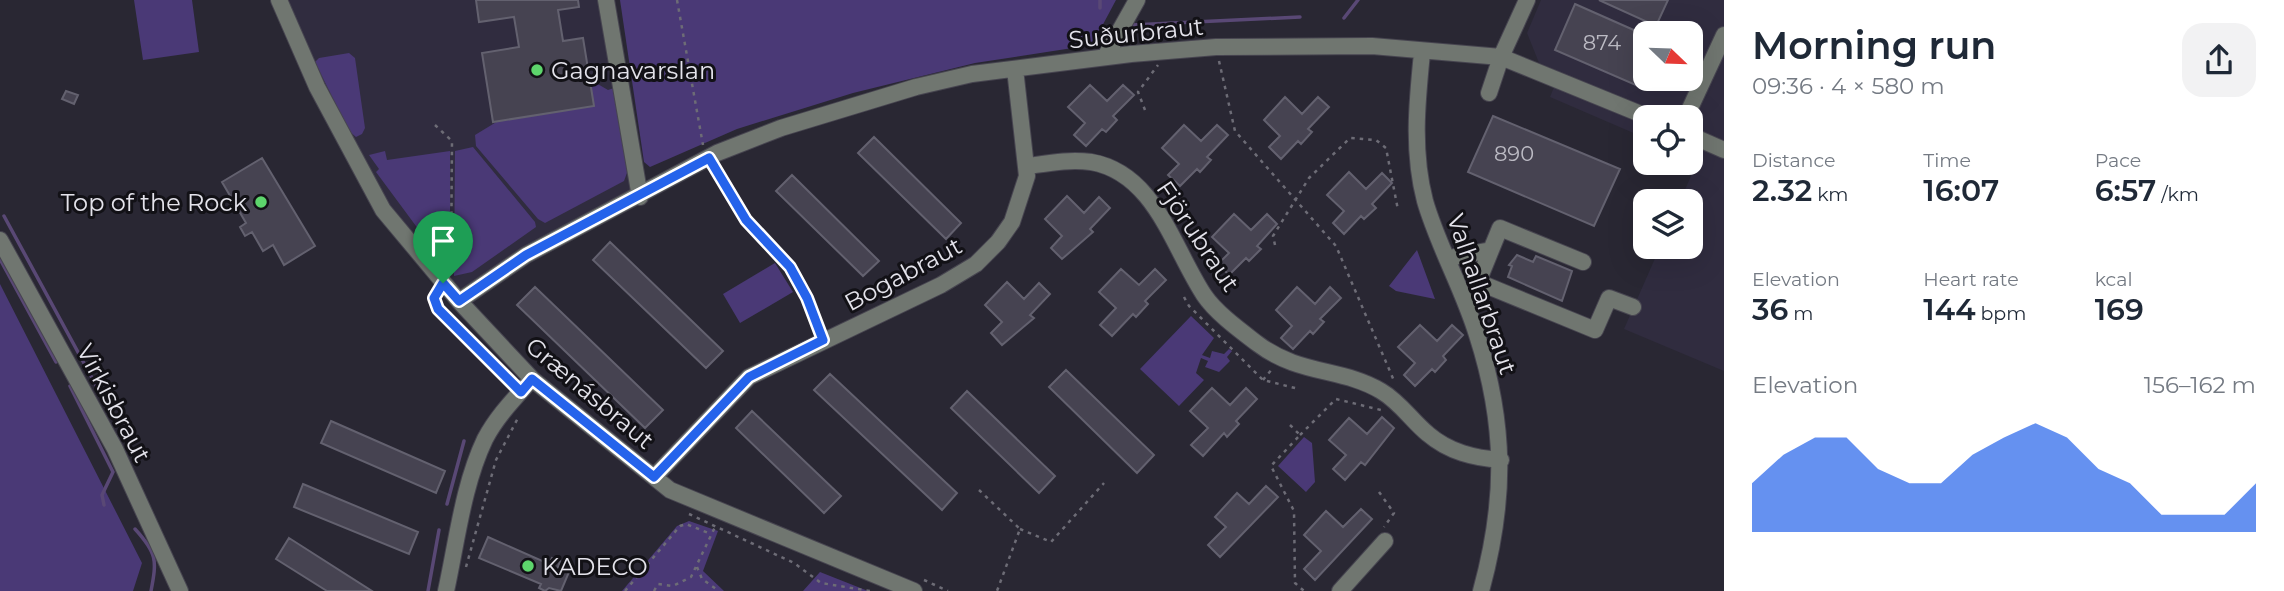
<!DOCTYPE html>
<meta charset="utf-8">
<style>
body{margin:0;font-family:Montserrat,sans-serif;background:#f2f2f3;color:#1f2937;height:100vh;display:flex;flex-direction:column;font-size:26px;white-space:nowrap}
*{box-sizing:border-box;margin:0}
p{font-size:23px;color:#747a83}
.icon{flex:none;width:38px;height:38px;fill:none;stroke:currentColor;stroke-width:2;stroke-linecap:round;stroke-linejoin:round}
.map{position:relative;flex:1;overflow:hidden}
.sheet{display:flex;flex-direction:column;background:#fff;width:560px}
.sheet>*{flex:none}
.needle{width:46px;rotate:113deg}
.controls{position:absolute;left:1633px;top:21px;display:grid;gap:14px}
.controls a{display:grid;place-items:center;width:70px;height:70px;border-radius:14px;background:#fff;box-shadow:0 7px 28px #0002;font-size:35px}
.pin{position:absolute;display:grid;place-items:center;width:60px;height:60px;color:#fff;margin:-72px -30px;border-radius:50% 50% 50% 0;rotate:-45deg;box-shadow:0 0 7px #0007}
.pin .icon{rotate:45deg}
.round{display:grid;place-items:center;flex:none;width:74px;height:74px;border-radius:21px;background:#f2f2f3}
.head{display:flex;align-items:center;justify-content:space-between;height:119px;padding:0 28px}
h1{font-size:38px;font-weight:600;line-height:52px}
.figures{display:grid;grid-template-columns:repeat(3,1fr);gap:10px;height:119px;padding:7px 28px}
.figures div{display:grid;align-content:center}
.figures b{font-size:30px;font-weight:600}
.figures small{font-size:19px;font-weight:400}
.figures p{font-size:19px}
.chart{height:196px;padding:14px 28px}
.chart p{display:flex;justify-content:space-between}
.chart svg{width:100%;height:126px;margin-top:7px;fill:#2563eb;opacity:.7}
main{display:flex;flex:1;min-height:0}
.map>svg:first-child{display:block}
.built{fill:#302c3f;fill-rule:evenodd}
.green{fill:#4a3976}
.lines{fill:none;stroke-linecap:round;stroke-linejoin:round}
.stream{stroke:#594875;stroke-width:3.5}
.building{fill:#464351;stroke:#63616f;stroke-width:2}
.minor-casing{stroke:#474550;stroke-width:18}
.path{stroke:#6d6c76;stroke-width:2.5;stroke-dasharray:3.5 5;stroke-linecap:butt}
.minor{stroke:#707670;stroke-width:16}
.route-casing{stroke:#fff;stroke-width:14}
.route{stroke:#2563eb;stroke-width:9}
.poi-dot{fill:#5dd56c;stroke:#121116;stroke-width:2.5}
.labels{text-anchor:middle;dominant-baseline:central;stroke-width:6;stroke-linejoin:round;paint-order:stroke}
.number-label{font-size:21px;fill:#bcbbc4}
.street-label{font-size:24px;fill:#e4e3eb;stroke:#121116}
.poi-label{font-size:24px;fill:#e4e3eb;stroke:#121116;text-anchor:start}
</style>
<main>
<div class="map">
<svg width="1724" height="591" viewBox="0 0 1724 591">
<rect width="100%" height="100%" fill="#292733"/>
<path class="built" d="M279 0H606L640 197 459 301 391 221Z
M1541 0H1724V371L1624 329 1660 247H1690V201H1680L1698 160 1691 157 1690 117H1645V138L1550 97 1560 72 1539 63 1527 33ZM1645 33H1690V79H1645Z"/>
<path class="green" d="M134 0H192L199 52 143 60Z
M620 0H1116L1092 45 975 63 853 93 737 129 650 167 644 162Z
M349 53 355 58 365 128 362 134 356 137 349 131 315 62 319 58Z
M596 83 608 90 614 88 628 170 624 181 545 223 538 219 476 146 475 135 498 121 593 106 591 88Z
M473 147 535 222 536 227 472 272 454 276 455 151Z
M385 151 387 160 450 151V272L376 172 379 169 369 155Z
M1417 250 1435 299 1396 291 1389 286Z
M775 263 793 292 740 323 723 294Z
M0 284 142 563 133 591H0Z
M1191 316 1214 338 1202 355 1210 358 1212 351 1224 354 1229 349 1232 351 1227 357 1230 361 1219 372 1205 367 1208 361 1201 358 1196 373 1204 380 1179 406 1140 369Z
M1304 437 1312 443 1315 482 1306 492 1278 466Z
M689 521 718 531 703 571 724 591H622L677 526Z
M820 572 868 591H803Z"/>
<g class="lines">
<path class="stream" d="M1100 0V8
M1344 18 1358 0
M1132 25 1300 17
M4 216 116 422
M0 259 56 362
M70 386 113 472 102 495 104 505
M129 446 132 452
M447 504 464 441
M135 529C157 553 157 560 151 591
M428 591 439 530"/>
</g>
<path class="building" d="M476 0H578L579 7 558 10 563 41 583 38 594 106 493 122 482 53 519 47 514 17 479 22Z
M1599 0H1668L1656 26Z
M1575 4 1645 35V71L1638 86 1555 50Z
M1090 85 1107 101 1123 85 1134 95 1113 116 1117 120 1106 132 1102 129 1086 146 1074 135 1085 123 1068 107Z
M66 91 78 95 74 104 62 99Z
M1285 97 1302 114 1318 97 1329 107 1308 129 1312 132 1301 144 1298 141 1281 159 1269 147 1280 136 1264 120Z
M1493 116 1620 169 1594 226 1468 172Z
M1184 125 1201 141 1217 125 1228 135 1207 157 1211 160 1200 172 1197 169 1180 186 1168 175 1179 164 1162 148Z
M874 137 961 223 946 239 858 153Z
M262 158 315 246 284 265 273 245 263 251 252 232 245 236 240 227 246 223 222 182Z
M1349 172 1366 189 1382 173 1392 183 1372 204 1376 208 1364 219 1361 216 1344 234 1333 223 1344 211 1327 195Z
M792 175 879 261 863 276 776 191Z
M1067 196 1084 213 1099 197 1110 208 1090 229 1093 232 1062 259 1051 248 1062 236 1045 219Z
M1234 214 1251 230 1267 214 1277 224 1257 246 1261 249 1249 261 1246 258 1229 275 1218 264 1229 253 1212 237Z
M610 242 723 351 706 368 593 260Z
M1517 255 1533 262 1536 256 1572 271 1562 301 1508 277 1512 266 1509 265Z
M1121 269 1139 285 1155 269 1166 280 1145 301 1148 304 1136 317 1133 314 1112 336 1100 325 1116 308 1099 292Z
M1007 282 1024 299 1039 283 1050 294 1030 315 1034 318 1002 345 991 333 1002 322 985 305Z
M535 287 663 410 645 428 517 305Z
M1297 287 1315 304 1330 287 1341 298 1320 319 1324 322 1313 334 1310 331 1293 349 1281 338 1292 326 1276 310Z
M1420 325 1437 341 1452 325 1463 335 1443 356 1446 360 1435 372 1432 369 1415 386 1404 375 1415 363 1398 347Z
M1066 370 1154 455 1137 473 1049 387Z
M830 374 957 493 942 510 814 390Z
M1212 388 1230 405 1246 388 1257 399 1236 421 1239 424 1227 437 1224 433 1203 456 1191 445 1208 428 1190 411Z
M967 391 1055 476 1039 493 951 408Z
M752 411 841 496 824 513 736 428Z
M1382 417 1394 428 1365 465 1361 462 1345 480 1333 469 1346 455 1329 440 1349 418 1367 434Z
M331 421 445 471 436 493 321 443Z
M303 484 418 532 409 554 294 507Z
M1266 486 1278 497 1220 557 1208 545 1226 527 1215 517 1237 493 1249 504Z
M1361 509 1372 519 1315 580 1304 569 1321 551 1304 535 1326 511 1343 527Z
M488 537 549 564 552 558 560 561 558 567 569 572 561 591 549 588 545 591 539 588 541 584 479 558Z
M289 538 372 591H327L276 559Z"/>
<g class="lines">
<defs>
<path id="minor" d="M279 0 317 87 383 210 459 301 532 379 670 490 914 591
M606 0 640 197
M1422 53C1417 102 1412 152 1425 201 1438 246 1463 289 1477 335 1506 425 1506 500 1481 591
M1105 57 1137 0
M1489 93 1501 57 1527 0
M1686 117 1724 35
M1690 135 1724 150
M1028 166C1049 163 1070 159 1091 162 1155 173 1173 248 1204 295 1216 313 1241 331 1258 344 1299 375 1343 368 1381 391 1400 402 1412 421 1428 434 1449 452 1474 458 1501 460
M0 240 115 449 180 591
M1491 250 1478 282 1595 330 1609 298 1633 307
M1449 258 1491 250 1500 228 1583 262
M459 301 526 255 717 153 781 128 916 87 972 74 1131 54 1216 47 1372 46 1501 57 1648 117
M654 477 749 377 941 285 976 264 998 242 1012 222 1027 176 1015 69
M446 591C457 541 463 485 485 439 497 416 515 398 532 379
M1340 591 1385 541"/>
</defs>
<use href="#minor" class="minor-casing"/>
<path class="path" d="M677 0 703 145
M1219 61 1235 131 1336 246 1395 383
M1145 110 1138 92 1158 65
M435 125 452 141 451 272
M715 170 746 220 790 267 807 298 819 330
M1275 245 1273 236 1309 178 1350 138 1376 140 1386 148 1398 210
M436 294 434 302 438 309 510 383
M1184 297 1189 306 1263 380 1299 389
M1263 380 1272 369
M1290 425 1300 435 1271 466 1294 511 1295 583 1304 591
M1300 435 1336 399 1385 411
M979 490 1020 529 997 591
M1379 492 1394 513 1384 527
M689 514 794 563 821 583 870 591
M1020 529 1051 542 1104 483
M466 567 496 460 519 416
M697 567 702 579 719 591
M924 580 948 591
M625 591 680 526 686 524 711 534
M654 591 658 584 673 586 691 577 715 527"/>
<use href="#minor" class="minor"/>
</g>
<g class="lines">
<defs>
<path id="route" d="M709 158 746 220 790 267 807 298 823 340 749 377 654 477 532 379 521 392 438 309 434 298 443 283 459 301 526 255Z"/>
</defs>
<use href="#route" class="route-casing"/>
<use href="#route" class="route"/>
</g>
<g class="poi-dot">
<circle cx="537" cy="70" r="7"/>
<circle cx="261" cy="202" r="7"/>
<circle cx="528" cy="566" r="7"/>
</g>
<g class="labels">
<g class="number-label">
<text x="1602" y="42">874</text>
<text x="1514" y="153">890</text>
</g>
<g class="street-label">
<text transform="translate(1136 33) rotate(-6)">Suðurbraut</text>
<text transform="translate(1198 236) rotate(56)">Fjörubraut</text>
<text transform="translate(903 274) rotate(-28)">Bogabraut</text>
<text transform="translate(1482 294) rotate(71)">Valhallarbraut</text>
<text transform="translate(590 393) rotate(40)">Grænásbraut</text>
<text transform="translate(114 403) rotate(62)">Virkisbraut</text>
</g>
<g class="poi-label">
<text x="551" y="70">Gagnavarslan</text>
<text x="247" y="202" text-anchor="end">Top of the Rock</text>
<text x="542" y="566">KADECO</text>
</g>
</g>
</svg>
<div class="controls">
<a><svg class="needle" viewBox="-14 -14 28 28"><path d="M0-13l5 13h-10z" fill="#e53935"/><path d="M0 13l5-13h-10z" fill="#747a83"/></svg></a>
<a><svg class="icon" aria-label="locate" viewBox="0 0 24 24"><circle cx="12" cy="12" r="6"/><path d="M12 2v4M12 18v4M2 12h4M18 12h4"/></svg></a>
<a><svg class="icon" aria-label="layers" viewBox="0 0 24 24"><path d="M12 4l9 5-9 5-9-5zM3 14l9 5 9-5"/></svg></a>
</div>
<div class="pin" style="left:443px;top:283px;background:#1e9e55"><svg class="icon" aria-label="arrive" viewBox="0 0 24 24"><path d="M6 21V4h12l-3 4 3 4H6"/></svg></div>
</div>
<section class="sheet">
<div class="head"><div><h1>Morning run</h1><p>09:36 · 4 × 580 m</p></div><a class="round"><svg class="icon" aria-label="share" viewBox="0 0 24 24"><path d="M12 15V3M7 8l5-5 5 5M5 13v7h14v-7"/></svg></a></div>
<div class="figures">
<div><p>Distance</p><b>2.32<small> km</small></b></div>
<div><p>Time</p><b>16:07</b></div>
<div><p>Pace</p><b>6:57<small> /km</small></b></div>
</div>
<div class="figures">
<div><p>Elevation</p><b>36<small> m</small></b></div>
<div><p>Heart rate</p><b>144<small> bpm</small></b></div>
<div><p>kcal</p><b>169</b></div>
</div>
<div class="chart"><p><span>Elevation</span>156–162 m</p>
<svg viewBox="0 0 160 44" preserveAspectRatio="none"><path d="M0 44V27L10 17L20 11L30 11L40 22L50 27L60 27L70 17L80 11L90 6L100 11L110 22L120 27L130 38L140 38L150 38L160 27V44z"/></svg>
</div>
</section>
</main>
